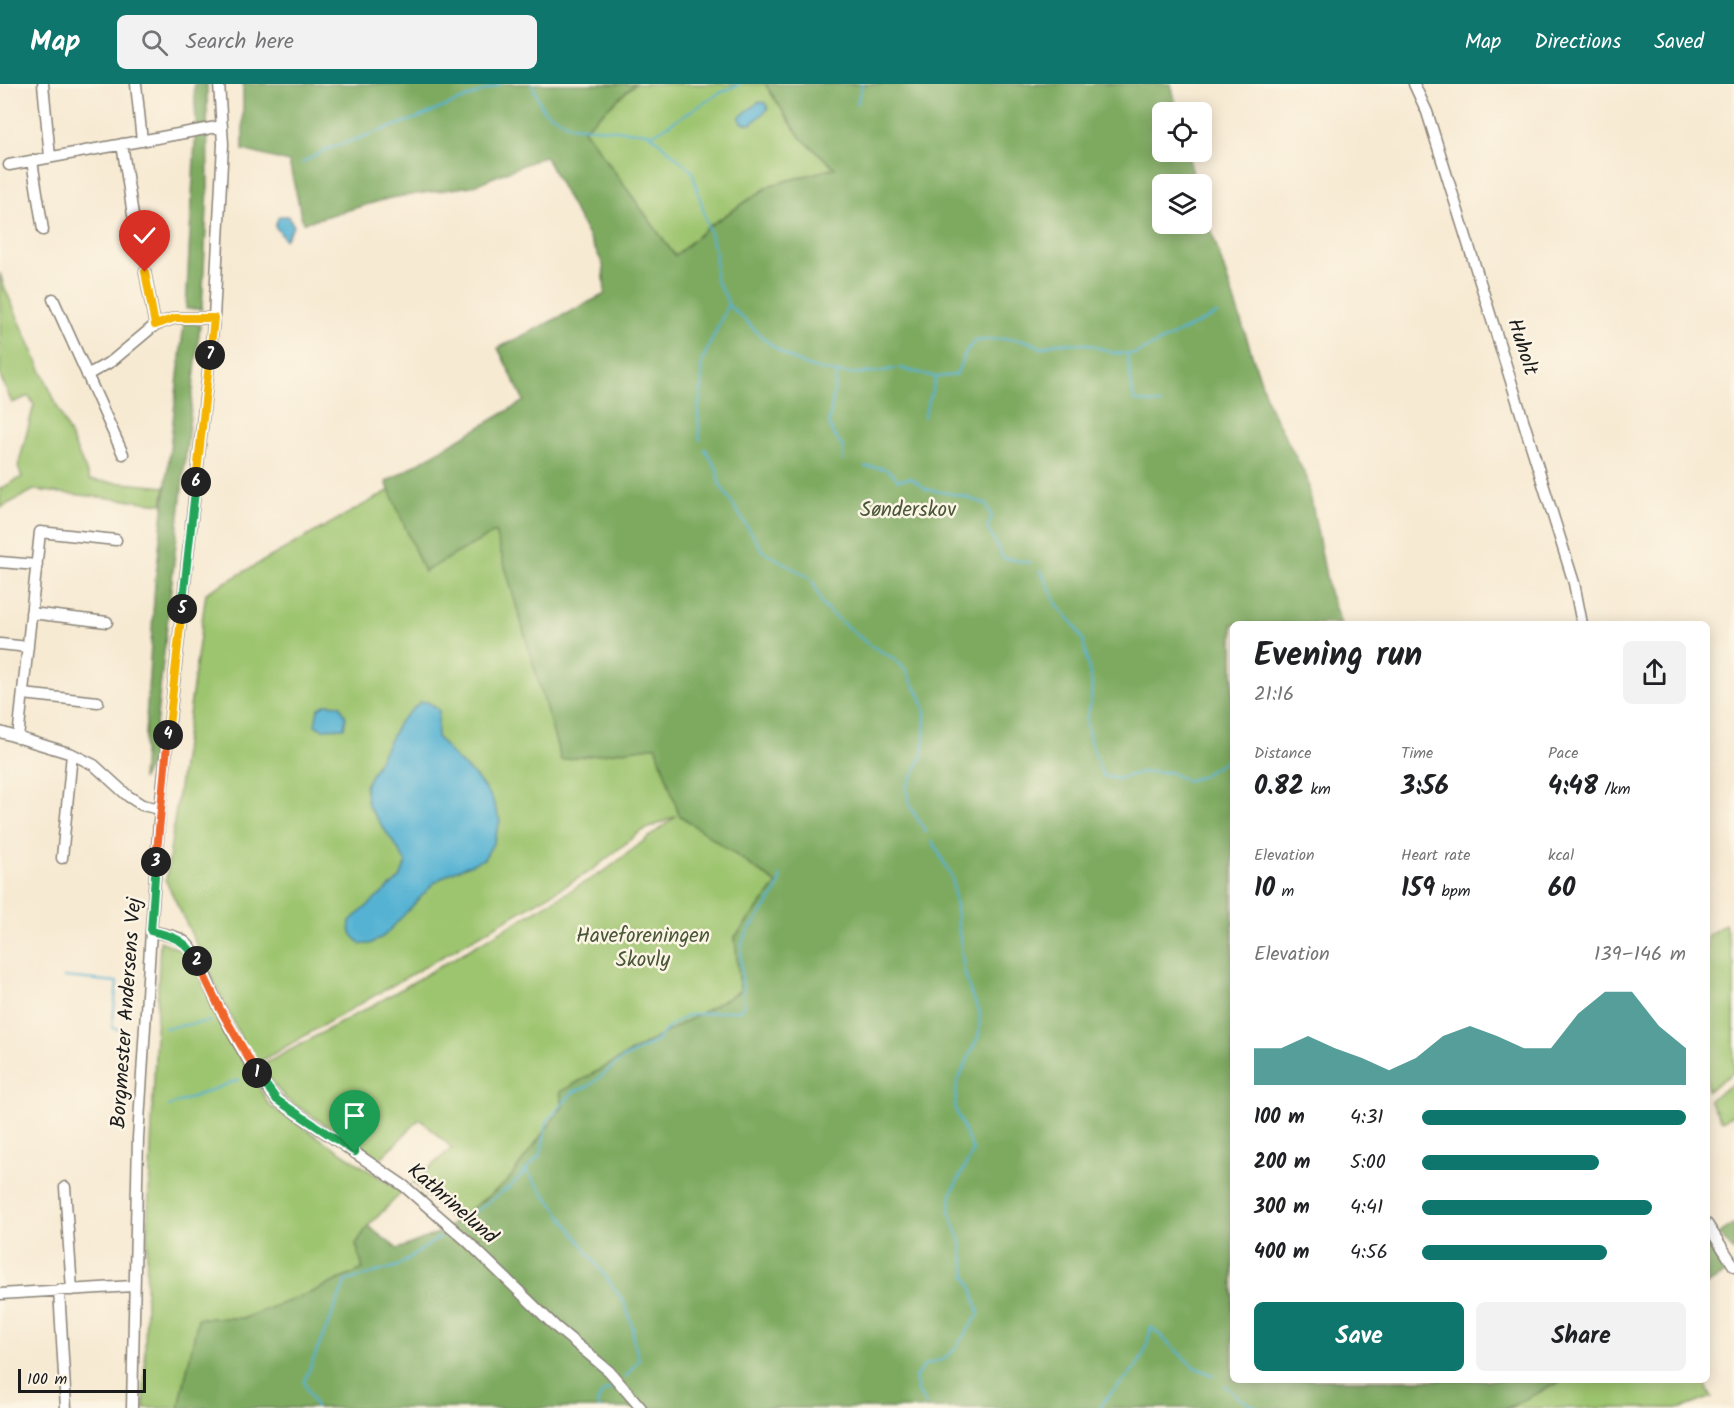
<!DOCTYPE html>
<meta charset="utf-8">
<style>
body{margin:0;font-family:Kalam,sans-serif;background:#f2f2f2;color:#202124;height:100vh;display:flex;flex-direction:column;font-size:22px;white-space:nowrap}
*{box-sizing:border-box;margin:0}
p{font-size:20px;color:#757577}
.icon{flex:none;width:33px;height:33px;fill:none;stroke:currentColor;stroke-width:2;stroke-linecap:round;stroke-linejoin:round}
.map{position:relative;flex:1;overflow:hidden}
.side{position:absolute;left:1230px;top:537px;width:480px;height:762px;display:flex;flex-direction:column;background:#fff;border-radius:9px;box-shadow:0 3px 15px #0003}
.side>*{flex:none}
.buttons{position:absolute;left:1152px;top:18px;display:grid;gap:12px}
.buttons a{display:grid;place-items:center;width:60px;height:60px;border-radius:9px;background:#fff;box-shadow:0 3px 15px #0003;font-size:30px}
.scale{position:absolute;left:18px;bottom:15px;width:128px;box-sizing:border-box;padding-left:6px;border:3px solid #1c1c1c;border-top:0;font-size:16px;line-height:21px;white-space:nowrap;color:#1c1c1c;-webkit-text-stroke:4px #fcf5e5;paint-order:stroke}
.pin{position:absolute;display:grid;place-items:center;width:51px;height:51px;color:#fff;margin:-62px -26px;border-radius:50% 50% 50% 0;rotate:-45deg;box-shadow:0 0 6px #0007}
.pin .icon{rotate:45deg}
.km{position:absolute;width:30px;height:30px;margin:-15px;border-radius:50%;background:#222;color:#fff;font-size:16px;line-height:30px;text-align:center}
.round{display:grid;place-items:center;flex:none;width:63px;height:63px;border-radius:9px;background:#f2f2f2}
.headline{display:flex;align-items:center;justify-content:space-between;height:102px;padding:0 24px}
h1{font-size:33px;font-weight:800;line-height:45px}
.stats{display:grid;grid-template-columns:repeat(3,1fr);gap:9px;height:102px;padding:6px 24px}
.stats div{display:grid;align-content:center}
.stats b{font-size:26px;font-weight:800}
.stats small{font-size:16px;font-weight:400}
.stats p{font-size:16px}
.chart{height:168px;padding:12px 24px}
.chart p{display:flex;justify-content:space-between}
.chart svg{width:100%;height:108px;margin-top:6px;fill:#0f766e;opacity:.7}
.cta{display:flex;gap:12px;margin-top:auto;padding:12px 24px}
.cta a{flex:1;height:69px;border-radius:9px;background:#0f766e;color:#fff;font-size:24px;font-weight:800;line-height:69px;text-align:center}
.cta a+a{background:#f2f2f2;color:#202124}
ul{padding:0 24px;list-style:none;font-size:20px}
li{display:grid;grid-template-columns:96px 72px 1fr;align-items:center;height:45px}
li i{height:15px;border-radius:8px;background:#0f766e}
header{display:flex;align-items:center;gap:36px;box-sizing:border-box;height:84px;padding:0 30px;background:#0f766e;color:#fff}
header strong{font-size:28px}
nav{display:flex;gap:33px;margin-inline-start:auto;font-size:21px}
.search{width:420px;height:54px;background:#f2f2f2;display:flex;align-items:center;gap:15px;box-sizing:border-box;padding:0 21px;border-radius:9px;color:#757577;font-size:22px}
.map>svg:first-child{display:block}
.green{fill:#9dc46e;stroke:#5c7045;stroke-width:1.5}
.forest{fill:#7eaa61;stroke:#4d633e;stroke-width:1.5}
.water{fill:#55b2d3;stroke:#386778;stroke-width:1.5}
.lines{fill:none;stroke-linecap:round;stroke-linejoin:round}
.stream{stroke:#55b2d3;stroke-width:2}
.minor-casing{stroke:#8a8378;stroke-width:13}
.minor{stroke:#fff;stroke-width:10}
.split-1-casing{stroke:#fff;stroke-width:12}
.split-2-casing{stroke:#fff;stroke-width:12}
.split-3-casing{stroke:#fff;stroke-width:12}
.split-4-casing{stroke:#fff;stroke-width:12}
.split-5-casing{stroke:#fff;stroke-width:12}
.split-6-casing{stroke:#fff;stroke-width:12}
.split-7-casing{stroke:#fff;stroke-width:12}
.split-8-casing{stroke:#fff;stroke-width:12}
.split-1{stroke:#22a559;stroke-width:8}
.split-2{stroke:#f0652b;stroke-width:8}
.split-3{stroke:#22a559;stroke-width:8}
.split-4{stroke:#f0652b;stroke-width:8}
.split-5{stroke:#f5b400;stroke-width:8}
.split-6{stroke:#22a559;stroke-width:8}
.split-7{stroke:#f5b400;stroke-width:8}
.split-8{stroke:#f5b400;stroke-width:8}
.labels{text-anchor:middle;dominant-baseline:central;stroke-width:5;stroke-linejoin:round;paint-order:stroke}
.street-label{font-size:21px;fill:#1c1c1c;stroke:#fcf5e5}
.park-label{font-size:21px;fill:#495739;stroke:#fcf5e5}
</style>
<header>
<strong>Map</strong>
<div class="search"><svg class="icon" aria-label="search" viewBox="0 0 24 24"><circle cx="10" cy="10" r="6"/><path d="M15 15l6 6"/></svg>Search here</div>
<nav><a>Map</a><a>Directions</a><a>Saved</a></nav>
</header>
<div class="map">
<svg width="1734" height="1324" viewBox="0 0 1734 1324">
<rect width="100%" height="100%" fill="#fcf5e5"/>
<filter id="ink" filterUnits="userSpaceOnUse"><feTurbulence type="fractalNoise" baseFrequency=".0167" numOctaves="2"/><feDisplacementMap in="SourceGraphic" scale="12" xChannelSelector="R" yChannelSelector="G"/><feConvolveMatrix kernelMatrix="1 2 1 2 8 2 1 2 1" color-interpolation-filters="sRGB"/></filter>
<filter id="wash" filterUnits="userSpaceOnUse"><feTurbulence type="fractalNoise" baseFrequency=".008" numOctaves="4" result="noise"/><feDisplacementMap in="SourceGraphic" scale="24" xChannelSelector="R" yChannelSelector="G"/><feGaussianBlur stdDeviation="1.35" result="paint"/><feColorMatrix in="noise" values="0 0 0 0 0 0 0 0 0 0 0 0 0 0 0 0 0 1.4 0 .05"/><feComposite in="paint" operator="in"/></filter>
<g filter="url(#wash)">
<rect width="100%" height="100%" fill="#f7ead3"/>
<path class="green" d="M635 0H765L800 53 835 84 771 101 709 142 675 172 584 45Z
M0 189 3 200 90 396 165 403 162 420 34 406 0 424V405L22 393 18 383 34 321 29 312 12 319 0 292Z
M390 406 424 488 495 447 561 676 657 662 679 731 777 800 735 853 741 907 560 1008 563 1022 507 1098 454 1137 413 1098 452 1064 420 1035 379 1076 286 1015 259 983 384 915 606 786 676 732 640 748 591 787 254 981 166 797 206 509Z
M1725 840 1734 881V988L1707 1007V852Z
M160 857 184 867 193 878 224 946 270 1022 402 1108 368 1142 356 1160 363 1185 312 1208 244 1234H198L179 1324H144L147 1155Z
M1734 999V1030L1722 1037 1709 1016Z
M1564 1296H1703L1712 1313 1683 1324H1507Z"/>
<path class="forest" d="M194 0H207L208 104 202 225H186L196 38Z
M243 0H635L584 45 675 172 709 142 771 101 835 84 800 53 765 0H1171L1178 28H1162V68H1187L1196 100H1162V140H1202V118L1269 322 1307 394 1329 508 1341 540H1233V1296H1564L1507 1324H179L198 1234H244L312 1208 363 1185 356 1160 368 1142 398 1165 443 1147 507 1098 563 1022 560 1008 740 907 735 853 777 800 679 731 656 662 561 676 495 448 424 488 386 398 524 317 498 264 605 210 603 180 545 72 472 102 390 114 303 139 289 78 243 66Z
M184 238 200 241 152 678 142 696 155 500Z
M1734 1140V1167L1718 1150Z
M1707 1156 1727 1188 1707 1201Z"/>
<path class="water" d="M758 18 766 19 768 25 751 40 743 39 739 34C743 29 753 24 758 18Z
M279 132H288L294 142 285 156 275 142Z
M420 618H428L439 626 437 653 454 673 476 693 492 714 500 737 494 758 484 775 448 790 434 799 384 852 370 860H361C353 853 348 848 350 837L400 794 406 779 398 765 368 722 365 702 400 637Z
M326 620 340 621 346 633 344 644 322 645 315 641 318 625Z"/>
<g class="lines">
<path class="stream" d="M532 0 543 26 571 42 649 49 692 87 716 171 715 195 726 213 728 221 701 279 702 303 698 328 700 356
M857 20 862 0
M652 51 720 9 740 0
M302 79 325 66 417 34 501 0
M728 221C744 234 758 250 774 263 810 291 850 294 894 285
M1127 270 1134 317 1161 320
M899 284 936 293 956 291 967 266 975 257C997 255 1023 251 1041 264L1056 259 1088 260 1113 269 1135 270 1217 230
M837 289 829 339 833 350 843 363V377
M924 333 936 293
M705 365 717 385 719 399 763 467 812 495 822 520 828 527 868 560 893 574 905 585 920 612 925 626 924 668 906 705 911 724 926 748
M865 383C880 383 889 383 898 396L911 394 926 405 962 412 986 420 992 433 987 443 1003 474 1031 479
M1041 487 1058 522 1073 539 1083 556 1092 601 1091 618 1086 636 1090 657 1103 692 1117 695 1142 688H1170L1186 697 1200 693 1233 672
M64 893 117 898 112 944 123 946
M165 944 211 937
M169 1022 238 996
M526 1087 555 1123 624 1218 633 1244V1255L639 1275 626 1293
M470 1131 511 1102 541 1070 547 1037 573 1008 589 1002 622 975 655 958 670 942 688 931 740 926 744 921C743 907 738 867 743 856 750 840 784 807 780 792
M1225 1302 1242 1316 1258 1324
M926 1321 918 1308 915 1293 925 1281 944 1275 953 1267 979 1230 973 1207 966 1191 961 1158 950 1129 951 1110 973 1067 955 1024 957 999 979 951 980 928 971 910 964 886 952 793 932 757
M316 1324 304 1298 346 1197 398 1182 440 1153
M599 1324 597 1319 603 1308 613 1304
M1100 1324C1106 1312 1114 1307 1122 1298 1142 1279 1146 1269 1151 1243L1194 1283 1213 1291"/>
</g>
</g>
<g filter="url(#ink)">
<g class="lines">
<defs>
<path id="minor" d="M43 0 50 73
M136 0 142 57
M1414 0 1427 28 1574 499 1582 540
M122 60 133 131
M32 77 43 146
M9 81 222 42
M145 188 155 241
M53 215 123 370
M87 291 112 277 155 241 175 234H214
M0 478 37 481
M31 529 107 538
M0 560 28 563
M23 610 98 618
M0 648 72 670 94 681 128 712 142 721 160 725
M18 654 40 448 116 456
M62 774 72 670
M151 847C162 850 177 851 186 859 201 873 210 906 220 925 236 957 254 989 277 1016L404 1102 466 1156 556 1243 609 1287 641 1324
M65 1103 72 1206
M1707 1140 1734 1182
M59 1206 66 1324
M0 1210 133 1202
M132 1324 138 1054 151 847 160 725 214 234 223 60 219 0"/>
</defs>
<use href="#minor" class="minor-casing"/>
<use href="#minor" class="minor"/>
</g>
</g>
<g class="lines" filter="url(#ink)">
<defs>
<path id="split-1" d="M257 989 277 1016 355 1068"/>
<path id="split-2" d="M197 877 220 925 257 989"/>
<path id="split-3" d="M156 778 151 847C173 852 187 856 197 877"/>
<path id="split-4" d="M156 778 168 651"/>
<path id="split-5" d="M168 651 182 525"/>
<path id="split-6" d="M182 525 196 398"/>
<path id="split-7" d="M196 398 210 271"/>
<path id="split-8" d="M145 188 155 241 175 234H214L210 271"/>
</defs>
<use href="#split-1" class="split-1-casing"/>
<use href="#split-2" class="split-2-casing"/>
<use href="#split-3" class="split-3-casing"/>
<use href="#split-4" class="split-4-casing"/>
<use href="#split-5" class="split-5-casing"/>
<use href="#split-6" class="split-6-casing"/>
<use href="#split-7" class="split-7-casing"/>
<use href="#split-8" class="split-8-casing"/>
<use href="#split-1" class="split-1"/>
<use href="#split-2" class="split-2"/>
<use href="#split-3" class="split-3"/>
<use href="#split-4" class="split-4"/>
<use href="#split-5" class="split-5"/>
<use href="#split-6" class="split-6"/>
<use href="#split-7" class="split-7"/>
<use href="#split-8" class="split-8"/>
</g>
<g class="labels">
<g class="street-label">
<text transform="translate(1522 263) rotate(72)">Huholt</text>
<text transform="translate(127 929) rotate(-86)">Borgmester Andersens Vej</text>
<text transform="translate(452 1120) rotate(41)">Kathrinelund</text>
</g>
<g class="park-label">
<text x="908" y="426">Sønderskov</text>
<text x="643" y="852">Haveforeningen<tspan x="643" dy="24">Skovly</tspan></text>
</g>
</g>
</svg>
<div class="buttons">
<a><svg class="icon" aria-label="locate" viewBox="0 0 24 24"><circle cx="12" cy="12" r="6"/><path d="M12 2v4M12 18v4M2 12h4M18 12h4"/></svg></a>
<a><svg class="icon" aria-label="layers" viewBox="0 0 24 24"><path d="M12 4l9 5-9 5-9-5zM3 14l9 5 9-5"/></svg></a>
</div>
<div class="scale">100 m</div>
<div class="pin" style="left:355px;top:1068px;background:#1e9e55"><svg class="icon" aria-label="arrive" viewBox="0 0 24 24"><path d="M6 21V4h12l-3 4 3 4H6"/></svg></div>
<div class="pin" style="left:145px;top:188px;background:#d93025"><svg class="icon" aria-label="check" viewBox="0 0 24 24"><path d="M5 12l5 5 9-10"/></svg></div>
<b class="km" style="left:257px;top:989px">1</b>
<b class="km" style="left:197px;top:877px">2</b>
<b class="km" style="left:156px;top:778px">3</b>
<b class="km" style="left:168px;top:651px">4</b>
<b class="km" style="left:182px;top:525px">5</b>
<b class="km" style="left:196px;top:398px">6</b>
<b class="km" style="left:210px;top:271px">7</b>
<section class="side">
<div class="headline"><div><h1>Evening run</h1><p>21:16</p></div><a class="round"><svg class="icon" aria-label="share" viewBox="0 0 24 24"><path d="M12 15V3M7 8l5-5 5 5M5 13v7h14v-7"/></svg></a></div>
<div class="stats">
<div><p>Distance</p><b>0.82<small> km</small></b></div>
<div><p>Time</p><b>3:56</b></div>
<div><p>Pace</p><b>4:48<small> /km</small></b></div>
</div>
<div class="stats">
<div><p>Elevation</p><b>10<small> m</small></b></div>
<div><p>Heart rate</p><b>159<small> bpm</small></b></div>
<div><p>kcal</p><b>60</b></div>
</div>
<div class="chart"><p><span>Elevation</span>139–146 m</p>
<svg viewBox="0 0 160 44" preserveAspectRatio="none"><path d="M0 44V29L10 29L20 24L30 29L40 33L50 38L60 33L70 24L80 20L90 24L100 29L110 29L120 15L130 6L140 6L150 20L160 29V44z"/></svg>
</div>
<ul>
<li><b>100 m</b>4:31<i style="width:100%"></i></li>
<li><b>200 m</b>5:00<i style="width:67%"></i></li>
<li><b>300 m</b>4:41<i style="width:87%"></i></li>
<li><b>400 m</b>4:56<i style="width:70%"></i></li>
</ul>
<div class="cta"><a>Save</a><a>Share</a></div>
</section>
</div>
